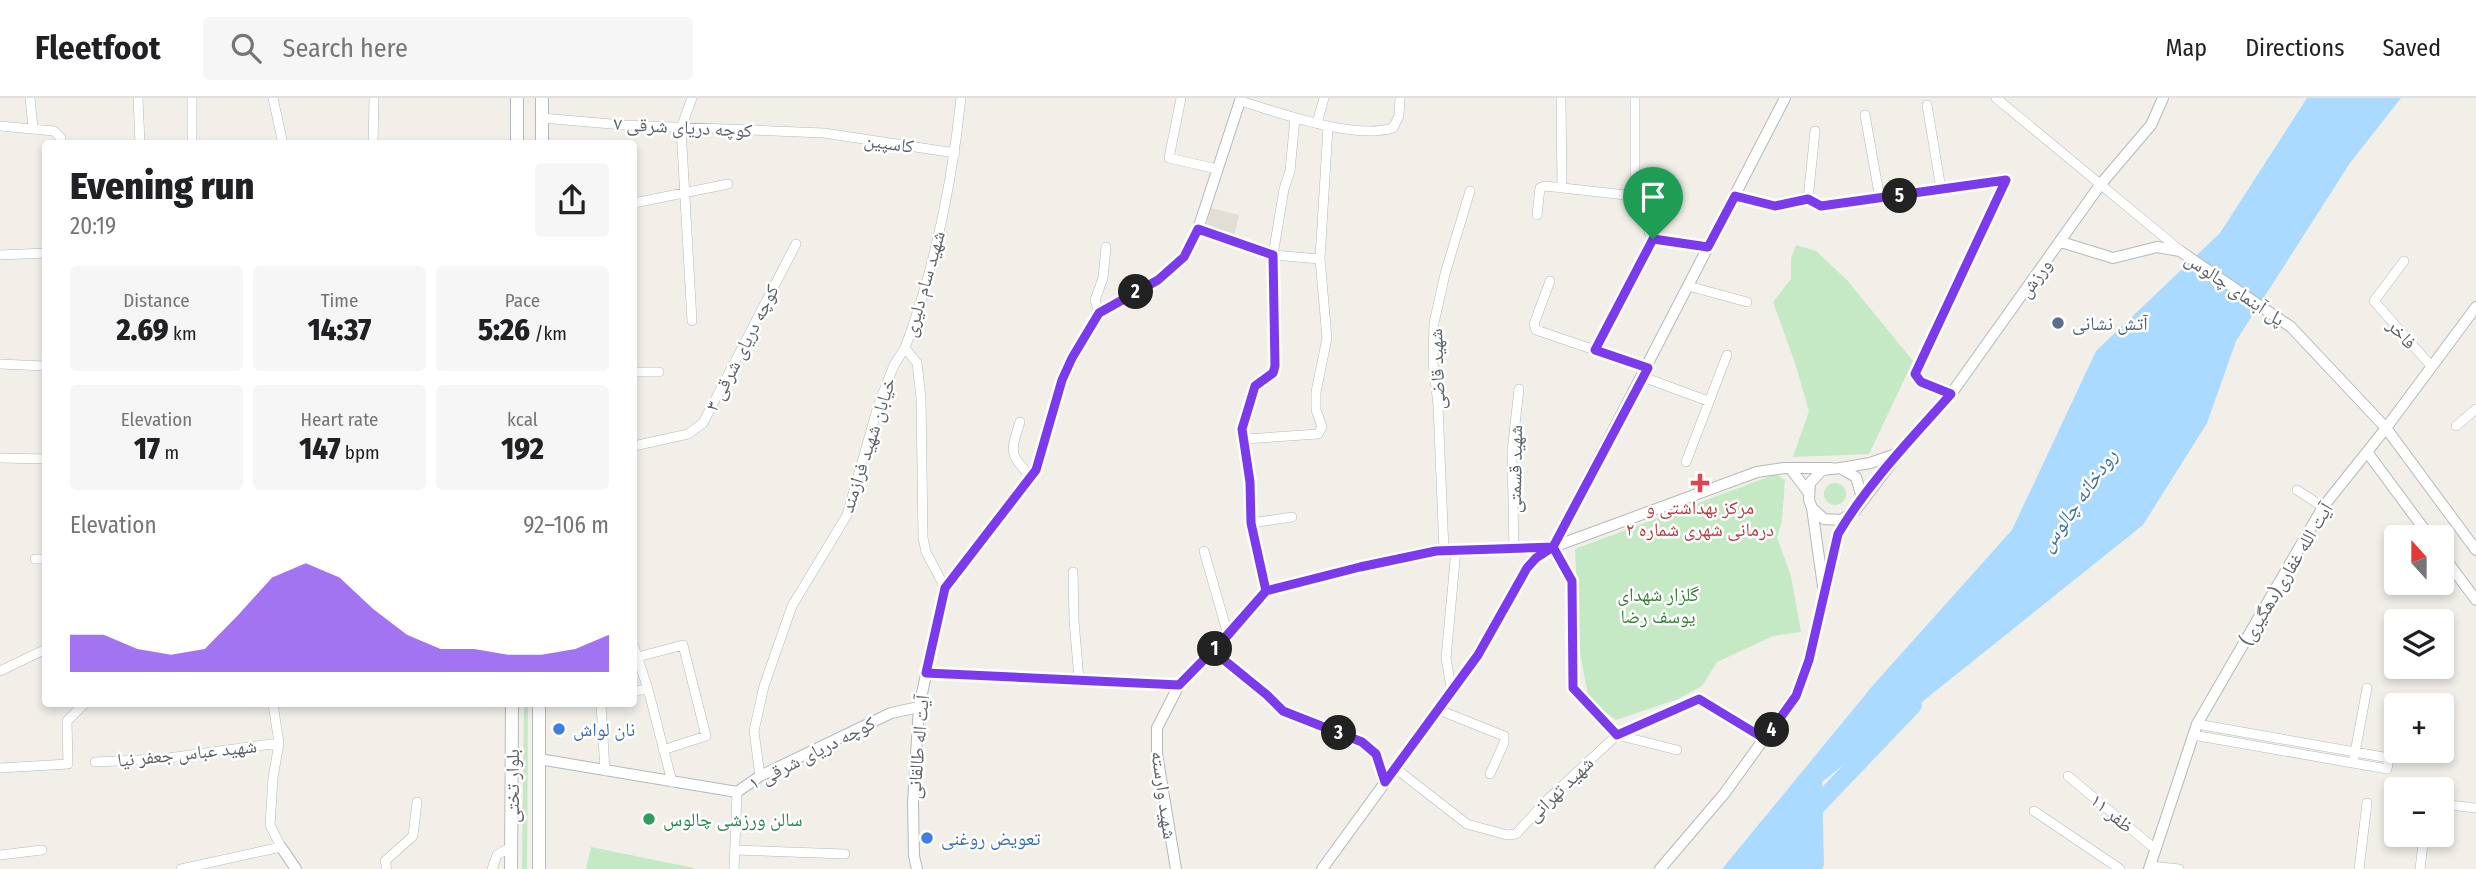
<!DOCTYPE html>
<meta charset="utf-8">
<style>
body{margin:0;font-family:"Fira Sans Condensed","Noto Naskh Arabic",sans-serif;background:#f6f6f6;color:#202124;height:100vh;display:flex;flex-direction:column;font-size:26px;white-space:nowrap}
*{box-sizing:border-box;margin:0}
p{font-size:23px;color:#757577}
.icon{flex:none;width:38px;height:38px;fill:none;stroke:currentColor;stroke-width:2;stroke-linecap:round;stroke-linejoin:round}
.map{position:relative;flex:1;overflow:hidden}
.drawer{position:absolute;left:42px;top:42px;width:595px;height:567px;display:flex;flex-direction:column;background:#fff;border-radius:7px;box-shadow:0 4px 10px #0003}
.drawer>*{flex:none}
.needle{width:46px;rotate:339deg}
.tools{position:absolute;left:2384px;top:427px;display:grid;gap:14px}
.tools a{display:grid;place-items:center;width:70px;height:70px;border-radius:7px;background:#fff;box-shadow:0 4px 10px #0003;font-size:35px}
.pin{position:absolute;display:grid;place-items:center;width:60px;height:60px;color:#fff;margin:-72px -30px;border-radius:50% 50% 50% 0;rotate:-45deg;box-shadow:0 0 7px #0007}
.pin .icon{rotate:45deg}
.km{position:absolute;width:35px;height:35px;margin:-18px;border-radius:50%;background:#222;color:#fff;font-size:19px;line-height:35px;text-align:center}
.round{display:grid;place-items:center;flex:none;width:74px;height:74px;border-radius:7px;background:#f6f6f6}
.headline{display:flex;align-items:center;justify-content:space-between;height:119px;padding:0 28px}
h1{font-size:38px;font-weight:800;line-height:52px}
.stats{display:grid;grid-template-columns:repeat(3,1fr);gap:10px;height:119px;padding:7px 28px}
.stats div{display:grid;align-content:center;border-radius:7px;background:#f6f6f6;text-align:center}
.stats b{font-size:30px;font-weight:800}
.stats small{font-size:19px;font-weight:400}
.stats p{font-size:19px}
.chart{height:196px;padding:14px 28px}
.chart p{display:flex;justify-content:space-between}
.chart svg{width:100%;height:126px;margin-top:7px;fill:#7c3aed;opacity:.7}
header{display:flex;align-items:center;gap:42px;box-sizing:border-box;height:98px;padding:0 35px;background:#fff;border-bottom:2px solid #e0e0e0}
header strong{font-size:33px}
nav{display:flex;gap:38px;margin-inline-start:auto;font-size:24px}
.search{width:490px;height:63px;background:#f6f6f6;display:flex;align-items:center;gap:18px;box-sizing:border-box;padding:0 24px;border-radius:7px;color:#757577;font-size:26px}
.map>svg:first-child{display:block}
.education{fill:#e1ded6}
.green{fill:#c5e8c5}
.water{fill:#aadaff}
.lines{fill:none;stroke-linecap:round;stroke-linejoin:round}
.river{stroke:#aadaff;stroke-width:18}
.minor-casing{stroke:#b5b8bc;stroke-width:10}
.tertiary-casing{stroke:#b5b8bc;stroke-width:12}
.secondary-casing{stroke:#b6babf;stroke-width:14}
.minor{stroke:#fff;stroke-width:9}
.tertiary{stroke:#fff;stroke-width:10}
.secondary{stroke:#fff;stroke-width:12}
.route-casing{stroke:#fff;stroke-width:14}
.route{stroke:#7c3aed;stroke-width:9}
.service-dot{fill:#5c6f8a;stroke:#fff;stroke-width:2.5}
.health-dot{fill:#e0444e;stroke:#fff;stroke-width:2.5}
.shop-dot{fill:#3f7fe0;stroke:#fff;stroke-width:2.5}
.leisure-dot{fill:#2e9e5b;stroke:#fff;stroke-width:2.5}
.labels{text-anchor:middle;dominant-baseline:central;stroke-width:5;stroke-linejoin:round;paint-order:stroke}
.street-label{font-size:19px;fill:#5f6368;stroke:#fff}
.service-label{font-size:19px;fill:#4e5e75;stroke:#fff;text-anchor:start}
.health-label{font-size:19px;fill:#be3a42;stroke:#fff}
.park-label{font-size:19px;fill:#348238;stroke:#fff}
.shop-label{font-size:19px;fill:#366cbe;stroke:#fff;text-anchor:start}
.leisure-label{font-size:19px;fill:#27864d;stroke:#fff;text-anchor:start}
.water-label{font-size:21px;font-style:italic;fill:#4174aa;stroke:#fff}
</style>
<header>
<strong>Fleetfoot</strong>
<div class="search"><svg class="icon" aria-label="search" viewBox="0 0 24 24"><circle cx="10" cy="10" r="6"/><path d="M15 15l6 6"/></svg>Search here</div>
<nav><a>Map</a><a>Directions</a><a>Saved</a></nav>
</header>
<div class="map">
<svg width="2476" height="771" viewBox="0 0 2476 771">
<rect width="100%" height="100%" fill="#f1efe8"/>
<path class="education" d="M1211 110 1239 117 1234 138 1206 131Z"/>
<path class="green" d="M1796 147 1816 153 1847 182 1913 263 1869 356 1793 359 1809 313 1795 265 1773 204 1791 181V160Z
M1776 376 1785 382 1782 422 1777 440 1791 478 1801 534 1773 538 1717 564 1702 588 1678 601 1616 622 1589 602 1580 555 1575 451Z
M1824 396a11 11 0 1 1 22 0a11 11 0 1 1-22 0Z
M524 606H528L527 771H522Z
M591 749 694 770V771H586Z"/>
<path class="water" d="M2307 0H2401L2350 65 2236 243 2207 325 2143 427 1822 684 1824 767 1822 771H1722L1875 585 2012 432 2096 253 2220 135Z"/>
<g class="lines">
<path class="river" d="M1807 718 1913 607"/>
<defs>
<path id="minor" d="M30 0 33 30
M138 0 140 46
M192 0V46
M273 0 283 46
M1181 0 1169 60 1217 71
M1561 0 1562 89
M1996 0 2181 153
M1240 3C1281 15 1353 42 1393 30L1399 18 1400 0
M1927 7 1941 91
M1865 17 1880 101
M542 20 623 27 824 35 955 55
M1317 25 1324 0
M0 28 54 33 61 40V46
M373 46 374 0
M1635 98V0
M1736 98 1775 108 1808 101 1821 108 2006 82
M1808 101 1815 33
M634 105 728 86
M1537 117 1540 90 1545 88 1635 98 1643 103 1649 134 1653 141 1697 146 1708 150
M1198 131 1273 157 1320 161
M0 157 46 155
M2404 163 2374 203 2432 269
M1550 183 1534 226 1536 232 1648 270
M1688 188 1747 204
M1099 215 1095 202 1103 180 1106 149
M692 223 681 30 692 0
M1595 252 1653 141
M0 266 44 268
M634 274H659
M1643 279 1708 303
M1951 296 1921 284 1915 276 2006 82
M1020 324C1011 352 1008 357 1031 378
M2456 328 2476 311
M1245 341 1318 336 1322 329 1316 312V294L1327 240 1320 161 1328 29
M634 348 688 336 703 325 796 146
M0 360 46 361
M1686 364 1727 257
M2297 392 2323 409
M1251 425 1292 419
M1553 449 1571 483 1573 590 1617 637 1677 652
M1514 452 1512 353 1519 291
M1204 453 1228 537
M1444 453 1438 307 1433 264 1434 225 1445 176 1470 93
M35 461H46
M1073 474 1074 522 1079 582
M945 490 926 454 923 440 921 300 917 265 905 250C935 169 952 86 961 0
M1266 493 1251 425 1250 384 1242 331 1255 288 1273 275 1275 268 1273 157 1284 91 1290 73 1295 20
M634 549 648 591 672 684
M1213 553 1267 597 1283 613 1362 644 1376 656 1385 684
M634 560 683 547 706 638 663 652
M0 573 46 551
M634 593 648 591
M1452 595 1446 560 1456 452
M601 606 605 673
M1439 612 1504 638V645L1490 676
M2193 637 2387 671 2389 660 2197 626
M2354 660 2367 590
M95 664 161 661 279 645
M0 670 68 666 67 623 84 606
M1395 670 1467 726 1507 737 1516 736 1546 703 1617 637 1699 601 1765 641
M760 678 754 633 764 588 792 508 847 417 878 308 894 267 905 250
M2068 678 2155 751
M2441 706 2476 710
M2034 713 2120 771
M735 752 845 756
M0 757 42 752
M2150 768 2179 771
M181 771 281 749 270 727 273 680 279 645 273 606
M387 771 385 763 413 738 417 704
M492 771 497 757 511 749
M734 771 737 694
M2359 771 2367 705
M2420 771 2424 737"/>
<path id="tertiary" d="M2061 144 2113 160 2157 149 2180 153 2291 229 2386 330 2476 452
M2367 354 2430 439
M1790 370 1808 394
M1841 370 1870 365 1899 355
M1860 405 1861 396 1856 379 1840 370 1822 372 1810 385 1809 402 1812 410 1824 421 1841 422 1855 413 1899 355 1951 296 2100 87 2151 27 2163 0
M1812 410 1823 488
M2441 455 2476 502
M926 575 1179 587 1228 537 1266 493 1360 469 1436 453 1553 449 1757 374 1784 370H1831
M539 661 737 694 760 678 891 615 919 609
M281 749 296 771
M917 771 914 758 913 705 919 609 945 490 1036 372 1062 282 1072 260 1099 215 1158 182 1184 159 1198 131 1241 0
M1176 771 1157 656V630L1179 587
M1322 771 1478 557 1527 470 1536 460 1553 449 1785 0
M1660 771 1724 696 1795 598 1809 562 1838 436 1848 419
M2149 771 2197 626 2323 409 2386 330 2476 209"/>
<path id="secondary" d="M517 46V0
M542 46V0
M511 771 512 606
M539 771V606"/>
</defs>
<use href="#minor" class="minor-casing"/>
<use href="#tertiary" class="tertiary-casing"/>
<use href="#secondary" class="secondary-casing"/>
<use href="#minor" class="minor"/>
<use href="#tertiary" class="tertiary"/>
<use href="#secondary" class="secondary"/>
</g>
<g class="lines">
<defs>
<path id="route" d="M1653 141 1595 252 1648 270 1553 449 1436 453 1360 469 1266 493 1228 537 1179 587 926 575 945 490 1036 372 1062 282 1072 260 1099 215 1158 182 1184 159 1198 131 1273 157 1275 268 1273 275 1255 288 1242 331 1250 384 1251 425 1266 493 1213 553 1267 597 1283 613 1362 644 1376 656 1385 684 1478 557 1527 470 1536 460 1553 449 1572 483 1573 590 1617 637 1699 601 1765 641 1796 598 1809 562 1838 436C1868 385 1912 340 1951 296L1921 284 1915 276 2006 82 1821 108 1808 101 1775 108 1735 98 1708 149 1653 141"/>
</defs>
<use href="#route" class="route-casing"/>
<use href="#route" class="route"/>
</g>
<circle class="service-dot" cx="2058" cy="225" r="7"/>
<path class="health-dot" d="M1696.5 374.5h7v7h7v7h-7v7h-7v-7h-7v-7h7z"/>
<g class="shop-dot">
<circle cx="559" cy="631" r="7"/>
<circle cx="927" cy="740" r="7"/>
</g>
<circle class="leisure-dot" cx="649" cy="721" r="7"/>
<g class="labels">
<g class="street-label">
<text transform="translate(683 29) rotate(3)">کوچه دریای شرقی ۷</text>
<text transform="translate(889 45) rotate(8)">کاسپين</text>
<text transform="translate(2035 180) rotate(-54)">ورزش</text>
<text transform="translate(924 186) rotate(-74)">شهید سام دلیری</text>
<text transform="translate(2235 191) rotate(34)">پل آبنمای چالوس</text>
<text transform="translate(2402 236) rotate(48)">فاخر</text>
<text transform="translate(742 250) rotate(-63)">کوچه دریای شرقی ۳</text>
<text transform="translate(1437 271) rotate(-92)">شهید قاضی</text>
<text transform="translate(868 347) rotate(-72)">خیابان شهید فرازمند</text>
<text transform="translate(1515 371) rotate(-89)">شهید قسمتی</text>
<text transform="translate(2286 476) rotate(-59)">آیت الله غفاری(دهگیری)</text>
<text transform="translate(918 649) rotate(-85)">آیت اله طالقانی</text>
<text transform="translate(187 655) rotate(-6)">شهید عباس جعفر نیا</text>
<text transform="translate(812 655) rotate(-27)">کوچه دریای شرقی ۱</text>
<text transform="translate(512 688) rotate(-90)">بلوار تختی</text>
<text transform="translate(1560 691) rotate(-44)">شهید تهرانی</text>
<text transform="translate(1164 697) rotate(82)">شهید وارسته</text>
<text transform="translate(2112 715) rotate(40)">ظفر ۱۱</text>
</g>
<g class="service-label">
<text x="2072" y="225">آتش نشانی</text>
</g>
<g class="health-label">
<text x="1700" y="409">مرکز بهداشتی و<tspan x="1700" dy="22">درمانی شهری شماره ۲</tspan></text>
</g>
<g class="park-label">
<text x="1658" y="496">گلزار شهدای<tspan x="1658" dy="22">یوسف رضا</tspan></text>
</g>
<g class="shop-label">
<text x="573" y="631">نان لواش</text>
<text x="941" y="740">تعویض روغنی</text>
</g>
<g class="leisure-label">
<text x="663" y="721">سالن ورزشی چالوس</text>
</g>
<g class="water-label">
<text transform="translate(2078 402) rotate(-55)">رودخانه چالوس</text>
</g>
</g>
</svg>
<div class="tools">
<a><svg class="needle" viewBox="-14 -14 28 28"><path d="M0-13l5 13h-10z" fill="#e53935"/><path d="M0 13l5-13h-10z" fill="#757577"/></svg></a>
<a><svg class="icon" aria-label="layers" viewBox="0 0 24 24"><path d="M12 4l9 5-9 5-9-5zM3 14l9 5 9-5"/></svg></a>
<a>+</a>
<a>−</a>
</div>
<div class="pin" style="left:1653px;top:141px;background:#1e9e55"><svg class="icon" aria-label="arrive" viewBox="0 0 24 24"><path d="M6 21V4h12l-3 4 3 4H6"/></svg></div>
<b class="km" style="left:1215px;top:551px">1</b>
<b class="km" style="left:1136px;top:194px">2</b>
<b class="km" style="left:1339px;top:635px">3</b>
<b class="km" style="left:1772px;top:632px">4</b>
<b class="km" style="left:1900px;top:98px">5</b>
<section class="drawer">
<div class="headline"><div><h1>Evening run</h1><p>20:19</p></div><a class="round"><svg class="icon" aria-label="share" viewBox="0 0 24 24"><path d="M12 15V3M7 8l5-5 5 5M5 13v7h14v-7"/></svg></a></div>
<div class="stats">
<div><p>Distance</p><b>2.69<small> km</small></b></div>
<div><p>Time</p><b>14:37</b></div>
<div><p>Pace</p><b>5:26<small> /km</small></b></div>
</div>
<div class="stats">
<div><p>Elevation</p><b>17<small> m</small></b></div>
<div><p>Heart rate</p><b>147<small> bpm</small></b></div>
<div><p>kcal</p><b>192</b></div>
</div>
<div class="chart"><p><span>Elevation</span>92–106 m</p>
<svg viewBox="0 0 160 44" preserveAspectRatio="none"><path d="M0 44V31L10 31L20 36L30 38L40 36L50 24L60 11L70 6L80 11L90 22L100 31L110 36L120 36L130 38L140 38L150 36L160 31V44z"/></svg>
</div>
</section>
</div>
